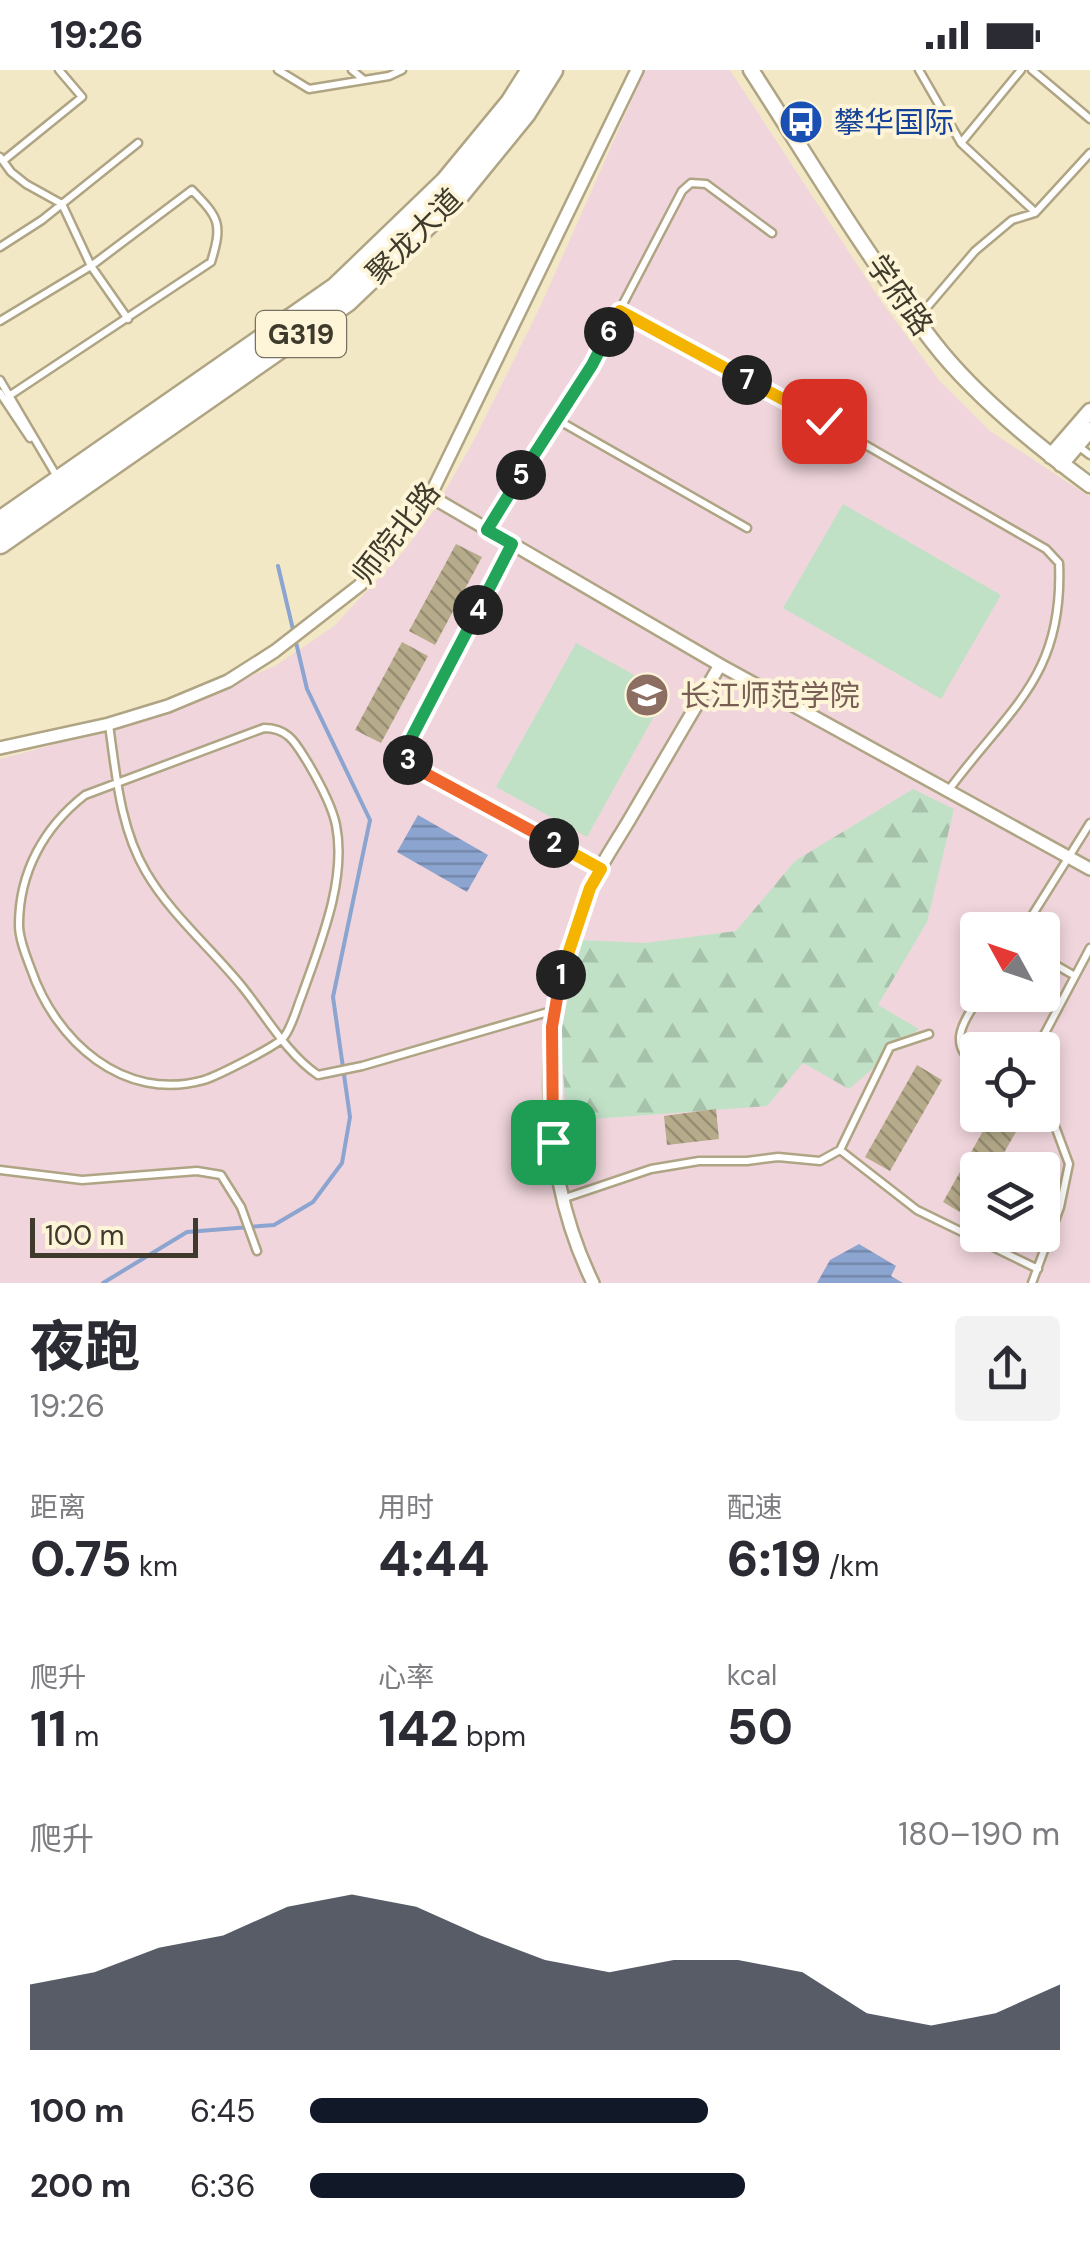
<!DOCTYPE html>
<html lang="zh">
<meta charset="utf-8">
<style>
body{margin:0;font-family:"DM Sans","Noto Sans SC",sans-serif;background:#f2f2f3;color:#2b2b33;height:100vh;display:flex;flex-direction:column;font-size:38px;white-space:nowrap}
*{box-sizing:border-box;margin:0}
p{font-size:32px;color:#7c7c81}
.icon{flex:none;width:55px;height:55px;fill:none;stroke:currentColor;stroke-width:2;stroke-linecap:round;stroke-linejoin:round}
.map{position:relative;height:1213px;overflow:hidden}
.sheet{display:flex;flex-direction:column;background:#fff;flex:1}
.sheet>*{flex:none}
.needle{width:65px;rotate:310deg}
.fabs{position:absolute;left:960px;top:842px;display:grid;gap:20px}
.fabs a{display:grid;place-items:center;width:100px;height:100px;border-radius:10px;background:#fff;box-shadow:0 5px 15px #0003;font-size:50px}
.scale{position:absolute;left:30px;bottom:25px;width:168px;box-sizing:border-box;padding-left:10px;border:5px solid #3e3a2c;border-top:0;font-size:28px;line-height:35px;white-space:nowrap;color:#3e3a2c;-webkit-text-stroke:8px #fef5d9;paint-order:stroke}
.pin{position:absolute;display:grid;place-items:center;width:85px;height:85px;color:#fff;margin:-42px;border-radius:20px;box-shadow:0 5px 15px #0006}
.km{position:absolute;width:50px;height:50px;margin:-25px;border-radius:50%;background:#222;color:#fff;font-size:28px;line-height:50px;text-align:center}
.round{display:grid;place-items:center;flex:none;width:105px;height:105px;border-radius:10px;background:#f2f2f3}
.summary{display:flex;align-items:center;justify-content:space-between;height:170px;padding:0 30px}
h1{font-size:55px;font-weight:800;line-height:75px}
.stats{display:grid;grid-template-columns:repeat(3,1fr);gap:15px;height:170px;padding:10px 30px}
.stats div{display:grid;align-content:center}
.stats b{font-size:50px;font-weight:800}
.stats small{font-size:28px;font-weight:400}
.stats p{font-size:28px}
.chart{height:280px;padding:20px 30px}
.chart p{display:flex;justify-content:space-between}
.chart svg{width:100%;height:180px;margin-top:10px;fill:#111827;opacity:.7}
ul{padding:0 30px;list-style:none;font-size:32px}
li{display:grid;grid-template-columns:160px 120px 1fr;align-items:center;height:75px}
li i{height:25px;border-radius:12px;background:#111827}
.status{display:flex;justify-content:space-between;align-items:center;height:70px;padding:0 50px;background:#fff;direction:ltr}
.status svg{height:28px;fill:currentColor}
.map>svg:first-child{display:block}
.education{fill:#f0d6dc;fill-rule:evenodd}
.forest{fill:url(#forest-firs)}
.park{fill:#c1e1c7}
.water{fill:url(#water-rules)}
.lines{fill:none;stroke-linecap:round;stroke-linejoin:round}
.stream{stroke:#8ba4d0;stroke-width:4}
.building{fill:url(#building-back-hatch)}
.service-casing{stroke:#afa483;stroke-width:11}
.minor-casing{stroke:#afa483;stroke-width:16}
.tertiary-casing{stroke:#afa483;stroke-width:19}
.trunk-casing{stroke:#afa483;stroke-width:25}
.service{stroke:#fff;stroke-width:6}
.minor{stroke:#fff;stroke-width:11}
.tertiary{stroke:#fff;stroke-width:14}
.trunk{stroke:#fff;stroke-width:20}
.split-1-casing{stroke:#fff;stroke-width:20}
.split-2-casing{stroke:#fff;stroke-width:20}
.split-3-casing{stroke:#fff;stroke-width:20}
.split-4-casing{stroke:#fff;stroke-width:20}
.split-5-casing{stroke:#fff;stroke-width:20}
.split-6-casing{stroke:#fff;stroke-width:20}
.split-7-casing{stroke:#fff;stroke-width:20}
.split-8-casing{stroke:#fff;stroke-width:20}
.split-1{stroke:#f0652b;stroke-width:12}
.split-2{stroke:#f5b400;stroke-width:12}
.split-3{stroke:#f0652b;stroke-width:12}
.split-4{stroke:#22a559;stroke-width:12}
.split-5{stroke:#22a559;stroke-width:12}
.split-6{stroke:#22a559;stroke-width:12}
.split-7{stroke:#f5b400;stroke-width:12}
.split-8{stroke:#f5b400;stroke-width:12}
.labels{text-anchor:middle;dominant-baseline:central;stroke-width:8;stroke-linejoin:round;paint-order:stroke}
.shield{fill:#fef5d9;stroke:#787260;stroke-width:2.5}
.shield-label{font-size:28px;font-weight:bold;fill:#3e3a2c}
.transit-label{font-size:30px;fill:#164399;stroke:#fef5d9;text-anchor:start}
.street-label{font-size:30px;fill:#3e3a2c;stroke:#fef5d9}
.education-label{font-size:30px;fill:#785e54;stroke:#fef5d9;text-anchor:start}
</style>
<div class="status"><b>19:26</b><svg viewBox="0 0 49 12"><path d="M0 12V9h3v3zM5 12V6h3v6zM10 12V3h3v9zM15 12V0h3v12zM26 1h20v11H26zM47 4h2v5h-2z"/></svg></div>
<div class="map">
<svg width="1090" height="1213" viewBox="0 0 1090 1213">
<defs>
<pattern id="forest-firs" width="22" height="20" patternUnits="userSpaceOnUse" patternTransform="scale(2.5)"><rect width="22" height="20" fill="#c1e1c7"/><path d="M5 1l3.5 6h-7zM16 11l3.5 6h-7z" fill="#a7c2ab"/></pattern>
<pattern id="water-rules" width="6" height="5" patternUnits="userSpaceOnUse" patternTransform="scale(2.5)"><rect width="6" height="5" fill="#8ba4d0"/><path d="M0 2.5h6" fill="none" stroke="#7387a9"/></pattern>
<pattern id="building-back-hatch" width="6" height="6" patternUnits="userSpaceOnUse" patternTransform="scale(2.5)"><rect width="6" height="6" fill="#b6ab8a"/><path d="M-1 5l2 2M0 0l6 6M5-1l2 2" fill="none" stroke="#958c71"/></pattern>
</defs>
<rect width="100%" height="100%" fill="#f3e8c5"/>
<path class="education" d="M645 0H730L881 231 939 310 990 361 1090 427V1213H0V689L134 653 275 596 334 556 403 482 434 440 472 374 540 237ZM978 860H1042V925H978ZM978 980H1042V1045H978ZM978 1100H1042V1165H978Z"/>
<path class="forest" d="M913 719 954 739 927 852 878 935 919 959 849 1019 803 993 767 1036 567 1051 560 966 580 870 645 873 736 861 795 791Z"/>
<path class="park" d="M843 434 1001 525 941 629 783 538Z
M576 573 667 623 587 767 496 717Z"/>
<path class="water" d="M418 745 488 785 467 822 397 782Z
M859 1174 896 1196 891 1206 903 1213H817L830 1190Z"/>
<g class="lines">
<path class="stream" d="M103 1213 187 1162 274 1155 313 1132 342 1093 350 1047 333 927 370 750 307 619 278 496"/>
</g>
<path class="building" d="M456 474 482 487 435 575 409 561Z
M402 572 428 586 381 673 355 660Z
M917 995 942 1010 890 1101 865 1087Z
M716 1039 719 1069 667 1075 664 1046Z
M992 1045H1002L1020 1055 994 1100H978V1130L968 1147 943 1132Z"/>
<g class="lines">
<defs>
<path id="service" d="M278 0 309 19 389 6 402 0
M352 0 364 10
M919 0 961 73 1035 142
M1032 0 1090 49
M961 73 1021 0
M0 87 11 102 26 114 62 134 91 196 128 249
M3 91 82 27 59 0
M0 177 42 150 138 73
M620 241 824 351 1046 479 1059 493C1064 607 1009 638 948 721
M917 249 975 181 1012 150 1035 143 1090 83
M0 251 91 196 192 120C219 148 223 153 211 192L9 326
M0 310 56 405
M0 323 30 368
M556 349 747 458
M1078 376 1090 385
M488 458 591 295 682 121 691 113 706 114 772 163
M512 475 406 678 407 689 419 700 601 799
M109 655C116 704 120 758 146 802 171 845 213 880 244 919 267 948 288 985 318 1005L362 996 555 940
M264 658C289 658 296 674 308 693 318 710 332 736 336 755 347 810 320 874 302 925 297 937 292 957 284 967 277 976 217 1006 204 1010 123 1033 55 970 31 899 26 886 19 869 19 855 19 802 44 757 85 725Z
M1023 860 1090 753
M1042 887 1075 906
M1036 980 1090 878
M978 996C945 975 964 951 981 925
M840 1080 890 977 929 964
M0 1100 82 1110 197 1101 221 1105 241 1137 257 1181
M565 1128 651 1099 699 1091H747L778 1087 820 1091 840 1080 917 1140 1038 1199
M1032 1213 1060 1137 1069 1094 1042 1021"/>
<path id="minor" d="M430 426 720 595 1090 799
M0 678 109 654 168 636 228 611 275 581 360 515 430 426 637 0
M593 1213C535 1094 537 940 589 820 600 795 617 771 631 747 661 696 690 646 720 595"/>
<path id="tertiary" d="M751 0C810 91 866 186 933 272 973 324 1037 376 1090 415
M1051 386 1090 341
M1061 394 1090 360"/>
<path id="trunk" d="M0 452 336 218 446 112 511 33 532 0
M0 473 347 231 459 124 525 43 552 0"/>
</defs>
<use href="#service" class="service-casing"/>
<use href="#minor" class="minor-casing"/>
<use href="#tertiary" class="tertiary-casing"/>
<use href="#trunk" class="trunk-casing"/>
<use href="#service" class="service"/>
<use href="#minor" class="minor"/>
<use href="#tertiary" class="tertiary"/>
<use href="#trunk" class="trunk"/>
</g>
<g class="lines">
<defs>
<path id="split-1" d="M553 1072 552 957 561 905"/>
<path id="split-2" d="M554 773 601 799 590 818 561 905"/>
<path id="split-3" d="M408 690 419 700 554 773"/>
<path id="split-4" d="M408 690 406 678 478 540"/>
<path id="split-5" d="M478 540 512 474 487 460 521 405"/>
<path id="split-6" d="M521 405 592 295 609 262"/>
<path id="split-7" d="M609 262 620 241 747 310"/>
<path id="split-8" d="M747 310 824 351"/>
</defs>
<use href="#split-1" class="split-1-casing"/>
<use href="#split-2" class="split-2-casing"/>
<use href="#split-3" class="split-3-casing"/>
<use href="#split-4" class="split-4-casing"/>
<use href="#split-5" class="split-5-casing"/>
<use href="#split-6" class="split-6-casing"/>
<use href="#split-7" class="split-7-casing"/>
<use href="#split-8" class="split-8-casing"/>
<use href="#split-1" class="split-1"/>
<use href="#split-2" class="split-2"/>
<use href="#split-3" class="split-3"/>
<use href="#split-4" class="split-4"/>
<use href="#split-5" class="split-5"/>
<use href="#split-6" class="split-6"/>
<use href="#split-7" class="split-7"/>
<use href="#split-8" class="split-8"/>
</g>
<defs>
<symbol id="bus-disc" viewBox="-11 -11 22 22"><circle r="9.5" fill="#1a4fb4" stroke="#fef5d9"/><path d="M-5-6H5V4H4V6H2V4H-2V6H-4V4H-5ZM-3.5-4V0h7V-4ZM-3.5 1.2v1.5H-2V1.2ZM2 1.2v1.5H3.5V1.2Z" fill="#fff"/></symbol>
<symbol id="university-disc" viewBox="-11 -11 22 22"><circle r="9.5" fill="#8d6e63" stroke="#fef5d9"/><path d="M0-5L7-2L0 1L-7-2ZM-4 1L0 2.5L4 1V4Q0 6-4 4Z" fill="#fff"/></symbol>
</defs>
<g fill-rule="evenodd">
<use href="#bus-disc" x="776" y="27" width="50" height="50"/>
<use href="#university-disc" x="622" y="600" width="50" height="50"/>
</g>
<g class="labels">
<rect class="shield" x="256" y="241" width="90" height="46" rx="8"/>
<g class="shield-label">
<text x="301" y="264">G319</text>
</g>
<g class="transit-label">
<text x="834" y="52">攀华国际</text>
</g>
<g class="street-label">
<text transform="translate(414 166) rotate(-45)">聚龙大道</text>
<text transform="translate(900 225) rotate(55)">学府路</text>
<text transform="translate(396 463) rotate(-52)">师院北路</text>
</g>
<g class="education-label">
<text x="680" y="625">长江师范学院</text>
</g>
</g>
</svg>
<div class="fabs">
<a><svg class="needle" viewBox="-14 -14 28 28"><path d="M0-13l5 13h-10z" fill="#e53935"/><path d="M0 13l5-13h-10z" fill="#7c7c81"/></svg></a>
<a><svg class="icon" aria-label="locate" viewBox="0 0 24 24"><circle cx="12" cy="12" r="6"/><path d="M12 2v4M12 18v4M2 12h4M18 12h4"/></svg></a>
<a><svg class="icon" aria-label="layers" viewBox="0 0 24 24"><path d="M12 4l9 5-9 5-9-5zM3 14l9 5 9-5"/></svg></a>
</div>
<div class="scale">100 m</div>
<div class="pin" style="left:553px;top:1072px;background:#1e9e55"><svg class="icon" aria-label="arrive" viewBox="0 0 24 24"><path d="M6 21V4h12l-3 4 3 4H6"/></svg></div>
<div class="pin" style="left:824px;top:351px;background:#d93025"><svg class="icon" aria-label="check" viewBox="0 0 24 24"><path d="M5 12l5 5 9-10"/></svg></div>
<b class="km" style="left:561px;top:905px">1</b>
<b class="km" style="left:554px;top:773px">2</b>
<b class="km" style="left:408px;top:690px">3</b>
<b class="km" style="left:478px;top:540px">4</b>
<b class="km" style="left:521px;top:405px">5</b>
<b class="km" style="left:609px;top:262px">6</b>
<b class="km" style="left:747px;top:310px">7</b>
</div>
<section class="sheet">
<div class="summary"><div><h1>夜跑</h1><p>19:26</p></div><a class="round"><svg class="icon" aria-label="share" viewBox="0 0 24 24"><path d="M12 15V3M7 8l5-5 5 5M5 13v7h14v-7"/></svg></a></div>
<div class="stats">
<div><p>距离</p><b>0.75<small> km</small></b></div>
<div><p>用时</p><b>4:44</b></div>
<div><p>配速</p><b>6:19<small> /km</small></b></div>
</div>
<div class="stats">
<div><p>爬升</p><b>11<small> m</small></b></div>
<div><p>心率</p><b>142<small> bpm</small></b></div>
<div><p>kcal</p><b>50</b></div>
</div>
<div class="chart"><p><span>爬升</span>180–190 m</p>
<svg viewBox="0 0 160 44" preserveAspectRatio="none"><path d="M0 44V28L10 25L20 19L30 16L40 9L50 6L60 9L70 16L80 22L90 25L100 22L110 22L120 25L130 35L140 38L150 35L160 28V44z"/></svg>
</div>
<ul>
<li><b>100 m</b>6:45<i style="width:53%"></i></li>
<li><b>200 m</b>6:36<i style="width:58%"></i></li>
</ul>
</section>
